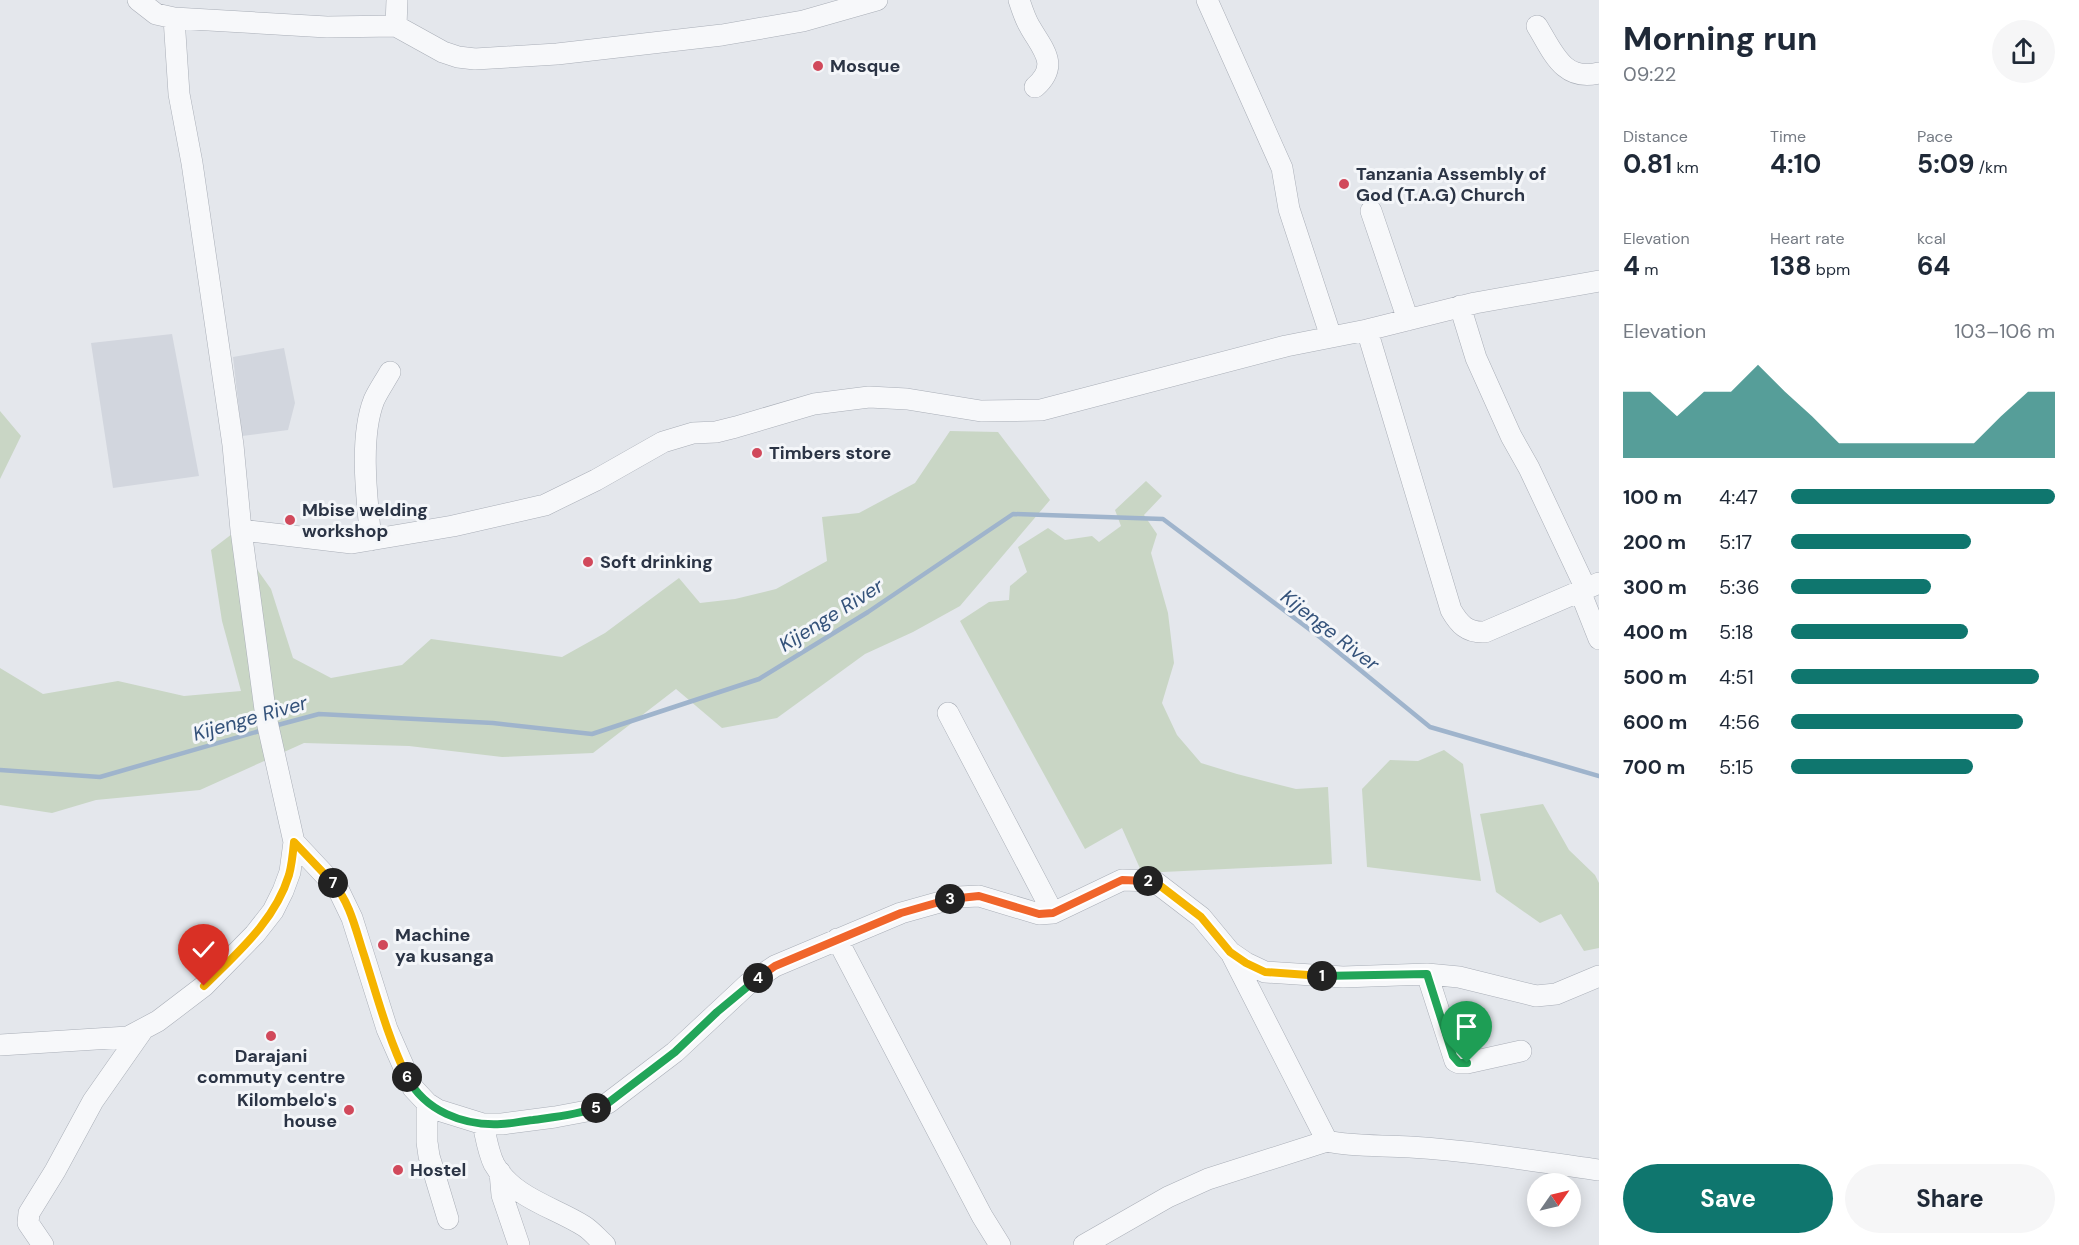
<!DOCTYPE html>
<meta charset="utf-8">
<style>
body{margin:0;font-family:"DM Sans",sans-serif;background:#f6f6f7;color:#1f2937;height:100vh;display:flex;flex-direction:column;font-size:22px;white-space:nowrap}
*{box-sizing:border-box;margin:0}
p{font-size:20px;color:#747a83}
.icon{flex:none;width:33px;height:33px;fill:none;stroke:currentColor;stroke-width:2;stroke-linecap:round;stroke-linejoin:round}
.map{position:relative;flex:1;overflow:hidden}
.side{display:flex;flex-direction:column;background:#fff;width:480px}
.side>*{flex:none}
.needle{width:39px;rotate:56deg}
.tools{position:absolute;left:1527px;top:1173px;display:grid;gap:12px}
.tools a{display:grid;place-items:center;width:54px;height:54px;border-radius:50%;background:#fff;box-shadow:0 3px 15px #0003;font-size:30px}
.pin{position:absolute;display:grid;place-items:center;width:51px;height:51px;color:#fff;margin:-62px -26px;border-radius:50% 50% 50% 0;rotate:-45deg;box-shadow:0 0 6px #0007}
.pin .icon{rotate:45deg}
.km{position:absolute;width:30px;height:30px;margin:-15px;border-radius:50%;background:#222;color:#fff;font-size:16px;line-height:30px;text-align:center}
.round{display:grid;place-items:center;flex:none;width:63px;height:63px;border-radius:32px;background:#f6f6f7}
.head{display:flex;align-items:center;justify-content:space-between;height:102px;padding:0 24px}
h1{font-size:33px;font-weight:700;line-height:45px}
.metrics{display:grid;grid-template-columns:repeat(3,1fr);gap:9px;height:102px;padding:6px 24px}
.metrics div{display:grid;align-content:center}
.metrics b{font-size:26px;font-weight:700}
.metrics small{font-size:16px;font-weight:400}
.metrics p{font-size:16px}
.chart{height:168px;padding:12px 24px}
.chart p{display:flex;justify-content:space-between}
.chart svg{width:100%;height:108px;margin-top:6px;fill:#0f766e;opacity:.7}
.cta{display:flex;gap:12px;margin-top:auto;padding:12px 24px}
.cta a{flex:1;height:69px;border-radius:36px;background:#0f766e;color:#fff;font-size:24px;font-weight:700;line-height:69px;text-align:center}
.cta a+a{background:#f6f6f7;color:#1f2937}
ul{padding:0 24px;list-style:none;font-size:20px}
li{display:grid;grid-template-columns:96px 72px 1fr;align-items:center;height:45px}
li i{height:15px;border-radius:8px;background:#0f766e}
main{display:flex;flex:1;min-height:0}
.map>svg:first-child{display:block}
.built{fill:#d2d6de}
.green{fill:#c9d6c5}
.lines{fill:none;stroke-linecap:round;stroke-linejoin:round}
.stream{stroke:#9fb4cc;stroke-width:4.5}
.minor-casing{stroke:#a9aeb7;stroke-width:22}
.minor{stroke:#f7f8fa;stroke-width:21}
.split-1-casing{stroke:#fff;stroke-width:12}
.split-2-casing{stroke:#fff;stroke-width:12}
.split-3-casing{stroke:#fff;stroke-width:12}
.split-4-casing{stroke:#fff;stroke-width:12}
.split-5-casing{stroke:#fff;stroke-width:12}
.split-6-casing{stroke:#fff;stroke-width:12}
.split-7-casing{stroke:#fff;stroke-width:12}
.split-8-casing{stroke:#fff;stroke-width:12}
.split-1{stroke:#22a559;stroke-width:8}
.split-2{stroke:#f5b400;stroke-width:8}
.split-3{stroke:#f0652b;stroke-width:8}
.split-4{stroke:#f0652b;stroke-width:8}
.split-5{stroke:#22a559;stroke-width:8}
.split-6{stroke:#22a559;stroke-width:8}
.split-7{stroke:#f5b400;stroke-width:8}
.split-8{stroke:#f5b400;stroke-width:8}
.poi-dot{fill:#d1495b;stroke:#f4f6f9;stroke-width:2}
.labels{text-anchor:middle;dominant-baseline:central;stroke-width:6;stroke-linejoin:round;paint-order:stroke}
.poi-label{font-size:18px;font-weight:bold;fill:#2b3445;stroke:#f4f6f9;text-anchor:start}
.water-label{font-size:20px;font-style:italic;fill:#34527a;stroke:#f4f6f9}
</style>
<main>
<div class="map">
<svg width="1599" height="1245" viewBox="0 0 1599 1245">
<rect width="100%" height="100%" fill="#e4e7ec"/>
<path class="built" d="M172 334 199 476 113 488 91 343Z
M284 348 295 403 288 430 242 436 233 357Z"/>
<path class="green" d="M0 411 21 436 0 479Z
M950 431 998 432 1050 500 960 606 913 632 865 654 777 718 722 728 676 689 593 753 502 757 409 746 304 743 200 790 96 800 52 813 0 805V668L43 694 118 681 184 696 241 691 222 621 211 550 232 534 271 589 293 658 331 678 402 665 431 639 562 657 605 633 679 578 700 603 735 599 776 589 827 561 822 517 859 513 915 483Z
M1146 481 1162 496 1144 515 1157 534 1151 553 1168 613 1174 663 1162 703 1177 735 1201 763 1237 774 1296 789 1328 787 1332 864 1142 873 1122 828 1085 849 960 621 989 602 1009 600 1010 586 1027 572 1018 547 1048 528 1065 540 1092 536 1099 542 1121 526 1115 510Z
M1444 750 1463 764 1481 881 1367 867 1362 789 1390 760 1418 761Z
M1543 804 1569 850 1595 875 1599 883V948L1584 951 1561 914 1540 923 1496 892 1480 814Z"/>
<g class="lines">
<path class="stream" d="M274 726 319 714 493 723 592 734 759 679 868 612 1013 514 1163 519 1321 638 1430 727 1599 776
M0 770 100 777 263 730"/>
<defs>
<path id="minor" d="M138 0 156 14 174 18 327 27 396 26 443 52 458 57 475 59 557 54 722 35 803 21 877 0
M1019 0C1022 9 1025 19 1030 27 1043 50 1060 65 1035 87
M1207 0 1282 168 1289 209 1331 337
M396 26 397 0
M1537 26C1553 52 1563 82 1599 73
M1371 211 1408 320
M1460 306 1476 358 1511 436 1529 468 1586 589
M1367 330 1451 610C1459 624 1467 633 1485 632L1599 583
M241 530 352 543 453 526 545 505 596 480 663 442 693 433 716 432 736 427 814 404 869 397 907 399 981 411 1041 410 1286 346 1367 330 1475 303 1599 281
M371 540C367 500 359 438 374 400 378 391 385 381 390 372
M1580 591 1599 639
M948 713 1053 913
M294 842 338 889 352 918 387 1029 413 1088 427 1103 438 1110 483 1124H502L555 1117 587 1111 608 1103 675 1052 748 984 775 966 901 913 958 897 979 896 1039 914 1053 913 1122 880 1154 881 1201 917 1230 952 1246 963 1265 972 1343 977 1427 974 1459 977 1536 996 1556 994 1599 976
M837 939 982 1216 1000 1245
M1232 955 1327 1141C1354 1147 1382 1145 1410 1147 1473 1151 1536 1161 1599 1170
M1427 974 1455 1061 1459 1063H1467L1521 1051
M0 1045 128 1037 158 1021 204 986 255 934 273 911 283 891 290 872 294 842 266 717 241 530 233 445 192 163 179 94 174 18
M427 1103V1142L429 1156 448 1219
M483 1124C486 1137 488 1152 494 1164 513 1198 554 1207 584 1226 592 1231 598 1239 605 1245
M500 1172 502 1195 519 1245
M43 1245 28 1223 29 1213 55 1171 93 1101 142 1031
M1084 1245 1168 1197 1208 1179 1327 1141"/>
</defs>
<use href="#minor" class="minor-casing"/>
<use href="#minor" class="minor"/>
</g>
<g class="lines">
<defs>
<path id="split-1" d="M1322 976 1427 974 1453 1056 1459 1063H1467"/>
<path id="split-2" d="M1148 881H1154L1201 917 1230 952 1246 963 1265 972 1322 976"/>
<path id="split-3" d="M950 899 979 896 1039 914 1053 913 1122 880 1148 881"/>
<path id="split-4" d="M758 978 775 966 901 913 950 899"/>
<path id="split-5" d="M596 1108 608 1103 675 1052 717 1012 758 978"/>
<path id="split-6" d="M407 1077C425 1111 463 1126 501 1124 511 1124 522 1121 533 1120 554 1117 576 1115 596 1108"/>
<path id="split-7" d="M333 883C350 902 356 931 364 955 377 996 388 1038 407 1077"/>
<path id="split-8" d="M204 986C237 953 275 921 289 875 292 864 293 853 294 842L333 883"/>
</defs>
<use href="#split-1" class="split-1-casing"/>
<use href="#split-2" class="split-2-casing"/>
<use href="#split-3" class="split-3-casing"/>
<use href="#split-4" class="split-4-casing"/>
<use href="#split-5" class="split-5-casing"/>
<use href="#split-6" class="split-6-casing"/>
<use href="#split-7" class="split-7-casing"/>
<use href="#split-8" class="split-8-casing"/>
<use href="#split-1" class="split-1"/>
<use href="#split-2" class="split-2"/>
<use href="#split-3" class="split-3"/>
<use href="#split-4" class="split-4"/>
<use href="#split-5" class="split-5"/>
<use href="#split-6" class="split-6"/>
<use href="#split-7" class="split-7"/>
<use href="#split-8" class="split-8"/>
</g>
<g class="poi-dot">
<circle cx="818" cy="66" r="6"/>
<circle cx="1344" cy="184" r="6"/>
<circle cx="757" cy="453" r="6"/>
<circle cx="290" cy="520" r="6"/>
<circle cx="588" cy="562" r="6"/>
<circle cx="383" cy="945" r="6"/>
<circle cx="271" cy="1036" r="6"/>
<circle cx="349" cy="1110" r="6"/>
<circle cx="398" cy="1170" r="6"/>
</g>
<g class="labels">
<g class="poi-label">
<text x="830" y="66">Mosque</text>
<text x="1356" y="174">Tanzania Assembly of<tspan x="1356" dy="21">God (T.A.G) Church</tspan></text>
<text x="769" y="453">Timbers store</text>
<text x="302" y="510">Mbise welding<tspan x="302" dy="21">workshop</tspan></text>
<text x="600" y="562">Soft drinking</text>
<text x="395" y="935">Machine<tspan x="395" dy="21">ya kusanga</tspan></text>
<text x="271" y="1056" text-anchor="middle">Darajani<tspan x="271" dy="21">commuty centre</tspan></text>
<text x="337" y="1100" text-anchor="end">Kilombelo's<tspan x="337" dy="21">house</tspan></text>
<text x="410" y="1170">Hostel</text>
</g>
<g class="water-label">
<text transform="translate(831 615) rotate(-32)">Kijenge River</text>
<text transform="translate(1330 630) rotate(38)">Kijenge River</text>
<text transform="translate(250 718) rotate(-16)">Kijenge River</text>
</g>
</g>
</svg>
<div class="tools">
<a><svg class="needle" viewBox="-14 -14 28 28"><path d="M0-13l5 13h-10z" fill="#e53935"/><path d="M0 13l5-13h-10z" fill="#747a83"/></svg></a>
</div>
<div class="pin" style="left:1467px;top:1063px;background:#1e9e55"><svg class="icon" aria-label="arrive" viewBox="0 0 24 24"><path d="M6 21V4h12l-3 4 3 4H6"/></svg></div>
<div class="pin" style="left:204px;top:986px;background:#d93025"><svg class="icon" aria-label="check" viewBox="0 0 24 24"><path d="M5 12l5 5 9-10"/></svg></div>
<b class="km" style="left:1322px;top:976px">1</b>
<b class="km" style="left:1148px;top:881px">2</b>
<b class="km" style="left:950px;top:899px">3</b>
<b class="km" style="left:758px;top:978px">4</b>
<b class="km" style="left:596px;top:1108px">5</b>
<b class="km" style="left:407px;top:1077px">6</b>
<b class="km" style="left:333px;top:883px">7</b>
</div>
<section class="side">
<div class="head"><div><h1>Morning run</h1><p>09:22</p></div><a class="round"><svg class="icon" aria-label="share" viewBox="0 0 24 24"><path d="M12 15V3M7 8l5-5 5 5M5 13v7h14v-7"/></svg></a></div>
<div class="metrics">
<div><p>Distance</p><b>0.81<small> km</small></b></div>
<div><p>Time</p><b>4:10</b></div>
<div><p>Pace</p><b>5:09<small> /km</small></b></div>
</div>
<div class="metrics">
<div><p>Elevation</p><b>4<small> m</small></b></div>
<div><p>Heart rate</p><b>138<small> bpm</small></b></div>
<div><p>kcal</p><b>64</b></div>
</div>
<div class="chart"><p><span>Elevation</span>103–106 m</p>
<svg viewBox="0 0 160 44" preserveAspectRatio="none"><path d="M0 44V17L10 17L20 27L30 17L40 17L50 6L60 17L70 27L80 38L90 38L100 38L110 38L120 38L130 38L140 27L150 17L160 17V44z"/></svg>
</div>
<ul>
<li><b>100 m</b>4:47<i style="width:100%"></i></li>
<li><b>200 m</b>5:17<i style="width:68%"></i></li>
<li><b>300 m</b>5:36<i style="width:53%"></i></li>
<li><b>400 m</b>5:18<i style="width:67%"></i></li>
<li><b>500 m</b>4:51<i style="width:94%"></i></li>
<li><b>600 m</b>4:56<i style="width:88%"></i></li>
<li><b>700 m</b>5:15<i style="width:69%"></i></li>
</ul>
<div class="cta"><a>Save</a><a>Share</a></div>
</section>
</main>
